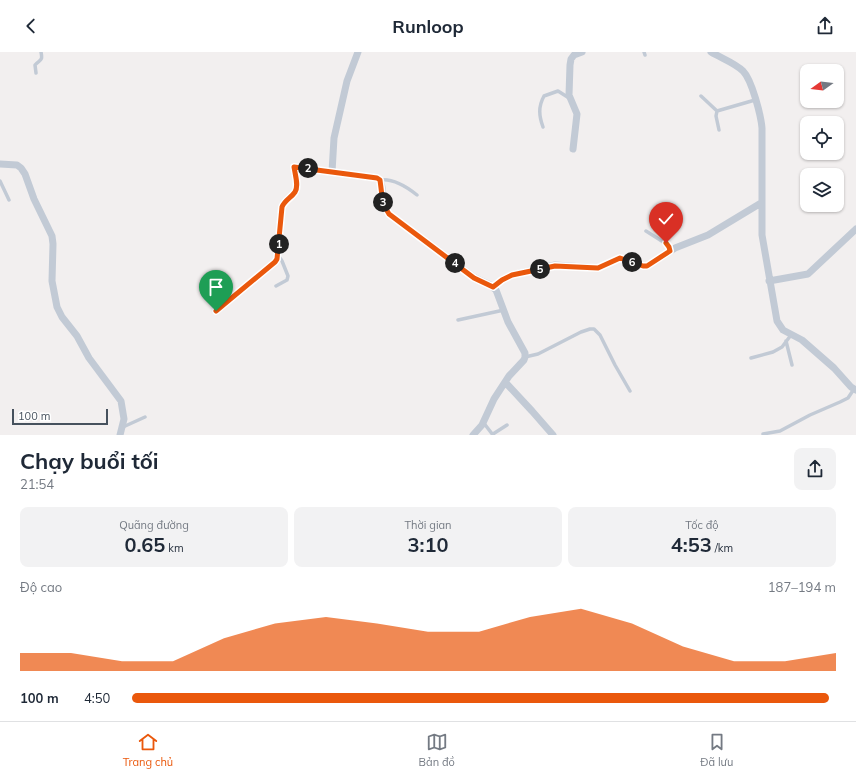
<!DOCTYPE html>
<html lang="vi">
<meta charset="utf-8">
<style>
body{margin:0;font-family:Mulish,sans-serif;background:#f2f2f3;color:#1f2937;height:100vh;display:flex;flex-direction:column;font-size:15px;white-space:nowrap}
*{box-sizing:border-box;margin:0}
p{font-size:13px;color:#747a83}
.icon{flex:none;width:22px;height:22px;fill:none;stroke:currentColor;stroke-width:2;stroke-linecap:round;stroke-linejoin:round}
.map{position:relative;height:383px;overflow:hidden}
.drawer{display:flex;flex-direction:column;background:#fff;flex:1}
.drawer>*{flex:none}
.needle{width:26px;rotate:255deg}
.buttons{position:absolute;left:800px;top:12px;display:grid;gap:8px}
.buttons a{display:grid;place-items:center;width:44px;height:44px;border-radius:8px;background:#fff;box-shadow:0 1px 3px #0004;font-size:20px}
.scale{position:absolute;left:12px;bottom:10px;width:96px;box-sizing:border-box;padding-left:4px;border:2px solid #46515d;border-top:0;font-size:11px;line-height:14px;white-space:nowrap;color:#46515d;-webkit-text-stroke:3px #fff;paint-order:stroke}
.pin{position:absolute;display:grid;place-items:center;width:34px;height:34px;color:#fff;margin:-41px -17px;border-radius:50% 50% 50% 0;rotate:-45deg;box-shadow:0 0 4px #0007}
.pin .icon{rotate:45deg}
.km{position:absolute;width:20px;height:20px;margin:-10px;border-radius:50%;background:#222;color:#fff;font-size:11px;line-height:20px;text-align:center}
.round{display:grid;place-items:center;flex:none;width:42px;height:42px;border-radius:8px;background:#f2f2f3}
.summary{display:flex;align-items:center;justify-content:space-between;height:68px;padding:0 20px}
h1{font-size:22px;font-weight:700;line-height:30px}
.figures{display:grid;grid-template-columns:repeat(3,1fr);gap:6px;height:68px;padding:4px 20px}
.figures div{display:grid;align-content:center;border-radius:8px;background:#f2f2f3;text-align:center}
.figures b{font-size:20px;font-weight:700}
.figures small{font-size:11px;font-weight:400}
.figures p{font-size:11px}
.chart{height:112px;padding:8px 20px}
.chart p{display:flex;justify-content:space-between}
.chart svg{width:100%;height:72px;margin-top:4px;fill:#ea580c;opacity:.7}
ul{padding:0 20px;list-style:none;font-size:13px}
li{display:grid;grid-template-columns:64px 48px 1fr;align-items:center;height:30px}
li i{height:10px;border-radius:5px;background:#ea580c}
header{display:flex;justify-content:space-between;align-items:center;height:52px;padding:0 20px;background:#fff;font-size:18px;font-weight:700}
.dock{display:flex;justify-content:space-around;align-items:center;height:56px;border-top:1px solid #e0e1e3;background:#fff;font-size:11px;color:#747a83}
.dock a{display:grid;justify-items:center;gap:2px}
.dock .active{color:#ea580c}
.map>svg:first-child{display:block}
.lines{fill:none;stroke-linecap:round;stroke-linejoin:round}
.lane{stroke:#c2cad5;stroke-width:3.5}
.street{stroke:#c2cad5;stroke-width:7}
.route-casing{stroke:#fff;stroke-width:8}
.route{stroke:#ea580c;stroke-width:5}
</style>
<header><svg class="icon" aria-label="back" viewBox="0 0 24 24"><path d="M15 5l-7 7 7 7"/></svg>Runloop<svg class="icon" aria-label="share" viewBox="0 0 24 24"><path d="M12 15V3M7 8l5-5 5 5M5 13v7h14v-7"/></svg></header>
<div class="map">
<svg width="856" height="383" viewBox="0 0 856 383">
<rect width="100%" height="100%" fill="#f2efef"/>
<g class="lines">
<path class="lane" d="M644 0 645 3
M36 21 35 13C40 7 43 10 41 0
M701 44 717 59
M543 75C539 64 538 55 544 44L558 39 569 46
M719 78 716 64 717 59 755 48
M380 128C394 126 407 135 417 143
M0 129 9 148
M646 179 668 193 670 199
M276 234 287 228 288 224 282 209 278 203
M458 268 504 258
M786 289 792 313
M525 305 538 302 581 280 590 277H594L600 283 615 313 630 339
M751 306 773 300 782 295 791 283
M483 370 493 383
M123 375 145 365
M493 382 507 373
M763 382 780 379 810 363 840 350 848 346 854 337"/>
<path class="street" d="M711 0C721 6 735 11 743 19 752 28 761 64 762 76V183L777 269 783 278 802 288 834 316 851 335 856 338
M573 97 577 62 569 43 570 13 571 7 574 3 582 0
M0 112 17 113 21 116 25 122 34 147 52 184 53 192 52 229 57 255 62 265 77 284 89 306 121 349 124 367 120 383
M332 120 334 86 347 29 358 0
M769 229 808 222 856 177
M493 235 502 228 512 223 555 213 598 216 620 206 643 214H647L675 196 708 183 761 151
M216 259 275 210 277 207 282 155C285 148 291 146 295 140 299 134 295 122 294 115L377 126C384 131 382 142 383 150 384 155 386 158 389 162L475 226 490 233 496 238 508 270 525 301V305L524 308 509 324 494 347 482 373 473 383
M505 330 532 359 553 383"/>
</g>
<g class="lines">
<defs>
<path id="route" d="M216 259 275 210 277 207 282 155C285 148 291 146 295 140 299 134 295 122 294 115L377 126 380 128 383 152 389 162 474 226 493 235 502 228 512 223 555 214 598 216 620 206 643 214H647L670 199 669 195 666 191"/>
</defs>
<use href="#route" class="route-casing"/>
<use href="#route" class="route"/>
</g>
</svg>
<div class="buttons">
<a><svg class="needle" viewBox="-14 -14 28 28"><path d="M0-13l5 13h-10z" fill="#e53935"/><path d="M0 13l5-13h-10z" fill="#747a83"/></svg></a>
<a><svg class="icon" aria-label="locate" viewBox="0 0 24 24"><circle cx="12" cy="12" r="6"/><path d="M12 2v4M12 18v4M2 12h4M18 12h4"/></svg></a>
<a><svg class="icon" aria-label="layers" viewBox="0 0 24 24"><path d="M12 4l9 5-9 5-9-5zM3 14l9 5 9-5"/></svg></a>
</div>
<div class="scale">100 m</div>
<div class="pin" style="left:216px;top:259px;background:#1e9e55"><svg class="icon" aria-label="arrive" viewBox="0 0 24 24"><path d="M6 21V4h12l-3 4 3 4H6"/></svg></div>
<div class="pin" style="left:666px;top:191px;background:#d93025"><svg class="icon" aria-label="check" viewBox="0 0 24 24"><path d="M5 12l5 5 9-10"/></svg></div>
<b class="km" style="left:279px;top:192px">1</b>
<b class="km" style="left:308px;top:116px">2</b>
<b class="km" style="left:383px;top:150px">3</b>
<b class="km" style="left:455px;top:211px">4</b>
<b class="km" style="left:540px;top:217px">5</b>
<b class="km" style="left:632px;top:210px">6</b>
</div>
<section class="drawer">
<div class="summary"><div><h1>Chạy buổi tối</h1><p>21:54</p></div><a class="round"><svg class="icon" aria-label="share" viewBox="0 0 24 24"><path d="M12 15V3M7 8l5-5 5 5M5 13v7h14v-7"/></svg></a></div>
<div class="figures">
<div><p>Quãng đường</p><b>0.65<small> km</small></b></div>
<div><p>Thời gian</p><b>3:10</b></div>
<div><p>Tốc độ</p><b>4:53<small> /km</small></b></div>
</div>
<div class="chart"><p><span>Độ cao</span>187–194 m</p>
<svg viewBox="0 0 160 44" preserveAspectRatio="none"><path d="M0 44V33L10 33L20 38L30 38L40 24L50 15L60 11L70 15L80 20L90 20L100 11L110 6L120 15L130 29L140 38L150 38L160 33V44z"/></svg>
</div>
<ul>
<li><b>100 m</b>4:50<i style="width:99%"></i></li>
</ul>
</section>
<nav class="dock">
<a class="active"><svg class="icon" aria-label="home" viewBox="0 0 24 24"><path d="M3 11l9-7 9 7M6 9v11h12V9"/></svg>Trang chủ</a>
<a><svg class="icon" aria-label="map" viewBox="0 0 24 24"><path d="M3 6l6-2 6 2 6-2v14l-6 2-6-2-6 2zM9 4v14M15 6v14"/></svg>Bản đồ</a>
<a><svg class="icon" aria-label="saved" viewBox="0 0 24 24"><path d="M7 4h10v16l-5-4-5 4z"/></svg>Đã lưu</a>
</nav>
